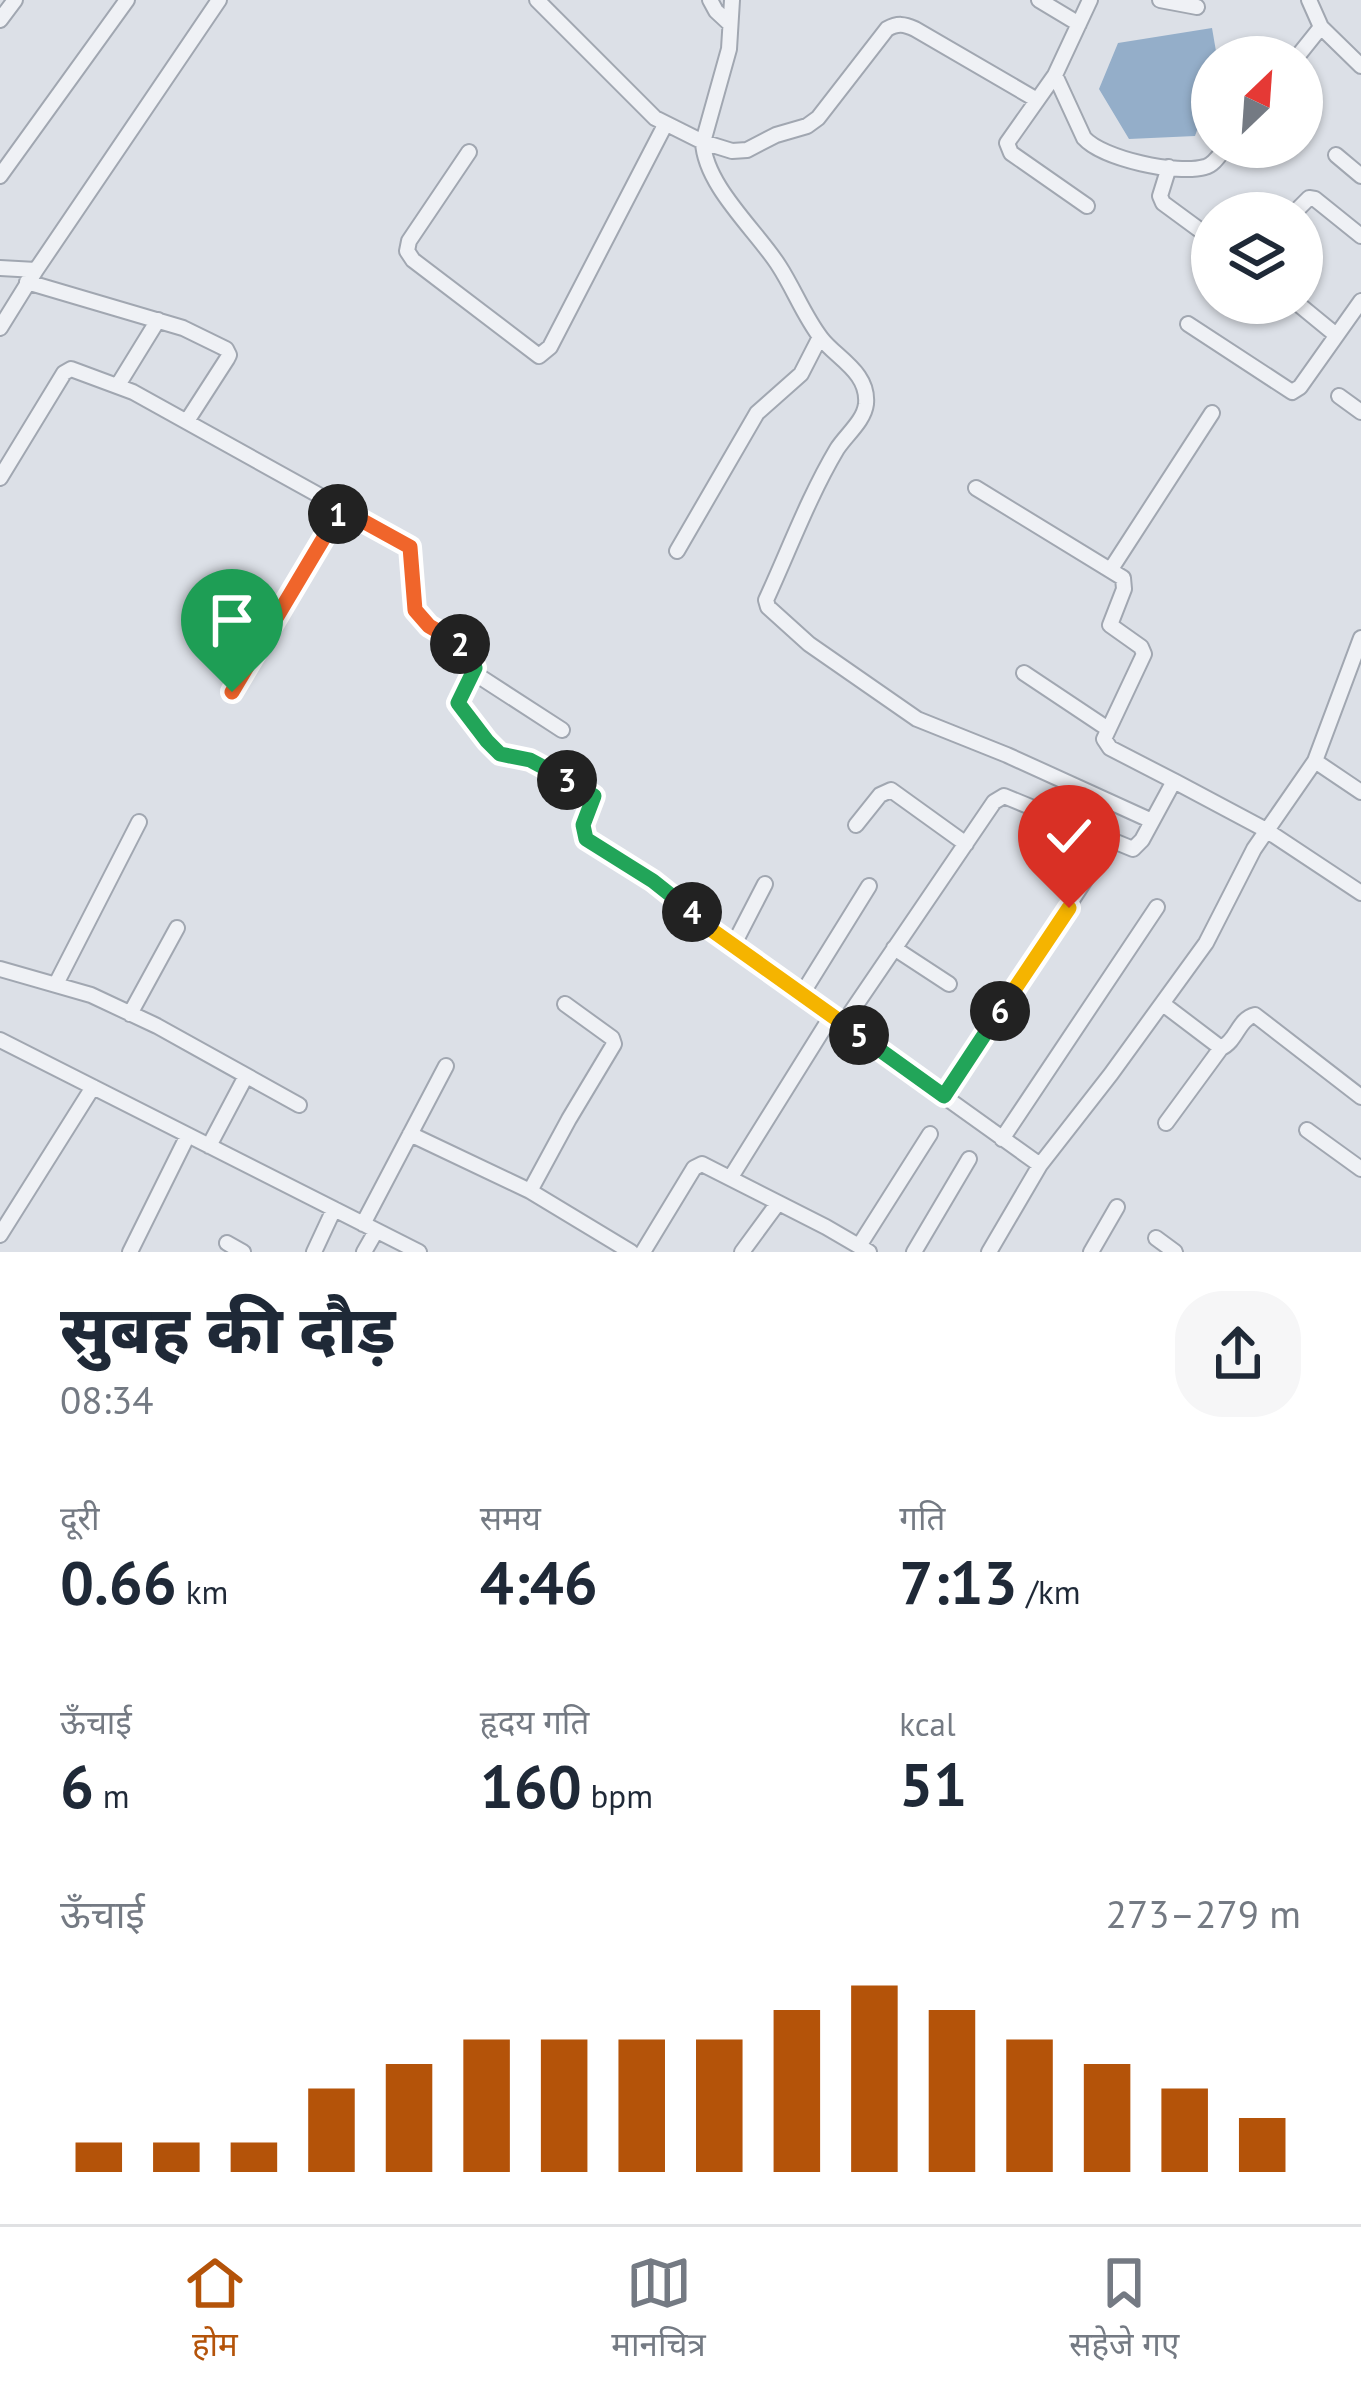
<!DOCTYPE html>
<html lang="hi">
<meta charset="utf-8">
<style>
body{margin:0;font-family:"PT Sans","Noto Sans Devanagari",sans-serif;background:#f6f6f7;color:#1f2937;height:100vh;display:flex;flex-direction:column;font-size:45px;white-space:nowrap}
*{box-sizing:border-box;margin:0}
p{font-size:39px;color:#747a83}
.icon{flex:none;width:66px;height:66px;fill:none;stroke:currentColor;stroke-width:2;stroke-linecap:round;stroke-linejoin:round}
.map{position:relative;height:1252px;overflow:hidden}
.drawer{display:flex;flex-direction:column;background:#fff;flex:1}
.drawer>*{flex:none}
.needle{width:78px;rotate:25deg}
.buttons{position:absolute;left:1191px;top:36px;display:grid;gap:24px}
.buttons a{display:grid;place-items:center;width:132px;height:132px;border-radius:50%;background:#fff;box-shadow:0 3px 9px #0004;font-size:60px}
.pin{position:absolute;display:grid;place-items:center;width:102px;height:102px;color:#fff;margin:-123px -51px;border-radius:50% 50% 50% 0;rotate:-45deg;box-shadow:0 0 12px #0007}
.pin .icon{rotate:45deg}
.km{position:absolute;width:60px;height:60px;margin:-30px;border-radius:50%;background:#222;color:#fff;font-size:33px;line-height:60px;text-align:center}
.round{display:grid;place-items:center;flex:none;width:126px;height:126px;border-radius:48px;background:#f6f6f7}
.head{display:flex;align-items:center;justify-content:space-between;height:204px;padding:0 60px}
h1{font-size:66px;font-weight:800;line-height:90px}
.metrics{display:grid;grid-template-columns:repeat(3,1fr);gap:18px;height:204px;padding:12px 60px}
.metrics div{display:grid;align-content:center}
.metrics b{font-size:60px;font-weight:800}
.metrics small{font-size:33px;font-weight:400}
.metrics p{font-size:33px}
.chart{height:336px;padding:24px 60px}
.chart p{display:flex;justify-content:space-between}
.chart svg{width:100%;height:216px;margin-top:12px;stroke:#b45309;stroke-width:6}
.dock{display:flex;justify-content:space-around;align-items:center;height:168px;border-top:3px solid #e0e1e3;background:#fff;font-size:33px;color:#747a83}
.dock a{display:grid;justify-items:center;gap:6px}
.dock .on{color:#b45309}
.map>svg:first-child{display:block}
.water{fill:#94aec9}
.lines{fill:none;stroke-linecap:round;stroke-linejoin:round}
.street-casing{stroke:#a1a7b1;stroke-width:18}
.street{stroke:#eff1f5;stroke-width:14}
.split-1-casing{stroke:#fff;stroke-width:24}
.split-2-casing{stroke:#fff;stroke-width:24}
.split-3-casing{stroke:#fff;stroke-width:24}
.split-4-casing{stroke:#fff;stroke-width:24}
.split-5-casing{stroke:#fff;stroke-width:24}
.split-6-casing{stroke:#fff;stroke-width:24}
.split-7-casing{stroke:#fff;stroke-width:24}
.split-1{stroke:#f0652b;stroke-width:15}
.split-2{stroke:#f0652b;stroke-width:15}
.split-3{stroke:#22a559;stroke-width:15}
.split-4{stroke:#22a559;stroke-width:15}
.split-5{stroke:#f5b400;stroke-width:15}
.split-6{stroke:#22a559;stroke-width:15}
.split-7{stroke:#f5b400;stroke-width:15}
</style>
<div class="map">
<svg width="1361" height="1252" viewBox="0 0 1361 1252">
<rect width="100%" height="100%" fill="#dce0e7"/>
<path class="water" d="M1212 28 1217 57H1212V88L1195 136 1129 139 1099 89 1118 43Z"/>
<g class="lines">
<defs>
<path id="street" d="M537 0 655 118 703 142 732 151 747 150 776 135 807 126 818 118 887 29C898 23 904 24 915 29L1037 100
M710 0 716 11 730 24
M732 0 729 49 703 142C705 186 757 231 779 266 794 289 804 316 821 338 836 358 869 372 866 404 864 421 846 435 837 449 809 496 789 550 766 600L768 607 809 644 917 719 1007 755 1152 821
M1039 0 1079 24
M1160 0 1197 7
M1309 0 1321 27 1361 66
M0 20 15 0
M1297 57 1321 27
M1055 75 1084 138C1103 159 1177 175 1205 167 1214 165 1220 154 1226 147
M469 152 409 241 407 251 413 260 539 356 550 347 665 125
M1336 155 1361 176
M1169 167 1160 196 1163 203 1212 239
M0 176 127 0
M1087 206 1011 153 1007 143 1055 75 1090 0
M1294 213 1309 198 1315 199 1361 236
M0 268 36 270
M27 282 183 328 226 349 229 355 227 359 187 421
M1297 303 1336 335
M1188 324 1292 392 1300 387 1361 301
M0 328 36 270 219 0
M118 385 158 320
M1339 396 1361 412
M0 478 64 373 71 369 133 392 405 543 413 551C412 569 408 592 415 609 425 635 477 640 475 668 475 679 463 693 458 703L487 741 500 754 530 760 591 793 594 798 582 830 586 839 679 900 706 926 1040 1165
M976 488 1123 578 1124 589 1110 625 1141 647 1144 654 1104 739 1110 748 1174 781
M677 551 757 413 801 374 820 337
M1111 569 1212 413
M474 673 562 730
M1024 673 1108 729
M232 692 341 509
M1315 761 1361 792
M856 825 880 795 891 790 966 844
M733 946 765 884
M894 948 949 984
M0 969 91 995 157 1026 299 1105
M56 984 139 822
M802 994 869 886
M1163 1004 1221 1048C1237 1041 1238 1019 1255 1015L1361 1097
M130 1014 177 928
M843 1024 994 802 1004 796 1133 849 1142 840 1174 781 1266 830 1361 893
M0 1040 419 1252
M944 1097 1111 840
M1166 1123 1221 1048
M1307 1130 1361 1169
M410 1134 530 1191 631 1252
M1002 1139 1157 907
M209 1146 246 1076
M731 1177 832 1015
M530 1191 569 1119 614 1044 612 1038 565 1004
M363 1224 446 1066
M0 1235 93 1087
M1156 1238 1175 1252
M227 1243 243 1252
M859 1246 930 1134
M130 1252 188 1135
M314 1252 334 1209
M364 1252 376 1231
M643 1252 694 1168 702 1164 826 1227 869 1252
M742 1252 778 1203
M914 1252 969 1159
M989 1252 1040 1165 1111 1074 1206 943 1254 849 1315 761 1361 638
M1091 1252 1117 1207"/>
</defs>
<use href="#street" class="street-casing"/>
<use href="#street" class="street"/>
</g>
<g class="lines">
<defs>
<path id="split-1" d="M232 692 338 514"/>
<path id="split-2" d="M338 514 341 509 410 547 415 610 429 626 460 644"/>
<path id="split-3" d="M460 644 469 652 475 668 458 703 487 741 500 754 530 760 567 780"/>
<path id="split-4" d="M567 780 594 796 583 825 586 839 653 881 692 912"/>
<path id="split-5" d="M692 912 706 926 859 1035"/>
<path id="split-6" d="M859 1035 944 1096 1000 1011"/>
<path id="split-7" d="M1000 1011 1069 908"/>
</defs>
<use href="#split-1" class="split-1-casing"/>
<use href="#split-2" class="split-2-casing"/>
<use href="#split-3" class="split-3-casing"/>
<use href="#split-4" class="split-4-casing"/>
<use href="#split-5" class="split-5-casing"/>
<use href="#split-6" class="split-6-casing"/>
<use href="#split-7" class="split-7-casing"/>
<use href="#split-1" class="split-1"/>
<use href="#split-2" class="split-2"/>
<use href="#split-3" class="split-3"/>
<use href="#split-4" class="split-4"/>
<use href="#split-5" class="split-5"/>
<use href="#split-6" class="split-6"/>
<use href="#split-7" class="split-7"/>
</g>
</svg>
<div class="buttons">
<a><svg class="needle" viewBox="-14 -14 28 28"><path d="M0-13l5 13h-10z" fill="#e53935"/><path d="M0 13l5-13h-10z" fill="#747a83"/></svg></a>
<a><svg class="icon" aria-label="layers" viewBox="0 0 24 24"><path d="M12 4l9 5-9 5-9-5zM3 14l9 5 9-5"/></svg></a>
</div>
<div class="pin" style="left:232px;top:692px;background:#1e9e55"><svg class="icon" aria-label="arrive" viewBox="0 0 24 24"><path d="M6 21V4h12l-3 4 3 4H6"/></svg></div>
<div class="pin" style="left:1069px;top:908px;background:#d93025"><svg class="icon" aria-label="check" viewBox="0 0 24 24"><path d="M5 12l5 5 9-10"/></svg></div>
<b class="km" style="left:338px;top:514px">1</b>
<b class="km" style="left:460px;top:644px">2</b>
<b class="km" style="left:567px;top:780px">3</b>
<b class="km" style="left:692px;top:912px">4</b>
<b class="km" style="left:859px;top:1035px">5</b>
<b class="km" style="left:1000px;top:1011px">6</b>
</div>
<section class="drawer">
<div class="head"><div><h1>सुबह की दौड़</h1><p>08:34</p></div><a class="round"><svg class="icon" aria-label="share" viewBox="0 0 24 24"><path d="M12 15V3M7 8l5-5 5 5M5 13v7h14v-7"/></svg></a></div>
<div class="metrics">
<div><p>दूरी</p><b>0.66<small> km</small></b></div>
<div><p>समय</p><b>4:46</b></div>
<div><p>गति</p><b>7:13<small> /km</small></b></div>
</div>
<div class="metrics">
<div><p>ऊँचाई</p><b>6<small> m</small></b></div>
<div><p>हृदय गति</p><b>160<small> bpm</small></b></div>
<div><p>kcal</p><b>51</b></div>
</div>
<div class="chart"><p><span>ऊँचाई</span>273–279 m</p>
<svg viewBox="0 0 160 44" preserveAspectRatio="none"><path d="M5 44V38M15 44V38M25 44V38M35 44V27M45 44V22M55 44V17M65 44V17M75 44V17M85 44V17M95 44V11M105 44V6M115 44V11M125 44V17M135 44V22M145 44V27M155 44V33"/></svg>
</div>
</section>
<nav class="dock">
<a class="on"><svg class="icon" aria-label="home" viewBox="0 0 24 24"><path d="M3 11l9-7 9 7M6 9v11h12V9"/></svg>होम</a>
<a><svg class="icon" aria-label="map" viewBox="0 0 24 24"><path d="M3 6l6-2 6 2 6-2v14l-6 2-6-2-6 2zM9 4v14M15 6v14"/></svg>मानचित्र</a>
<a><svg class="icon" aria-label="saved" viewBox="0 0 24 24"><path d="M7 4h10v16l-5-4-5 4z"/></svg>सहेजे गए</a>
</nav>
